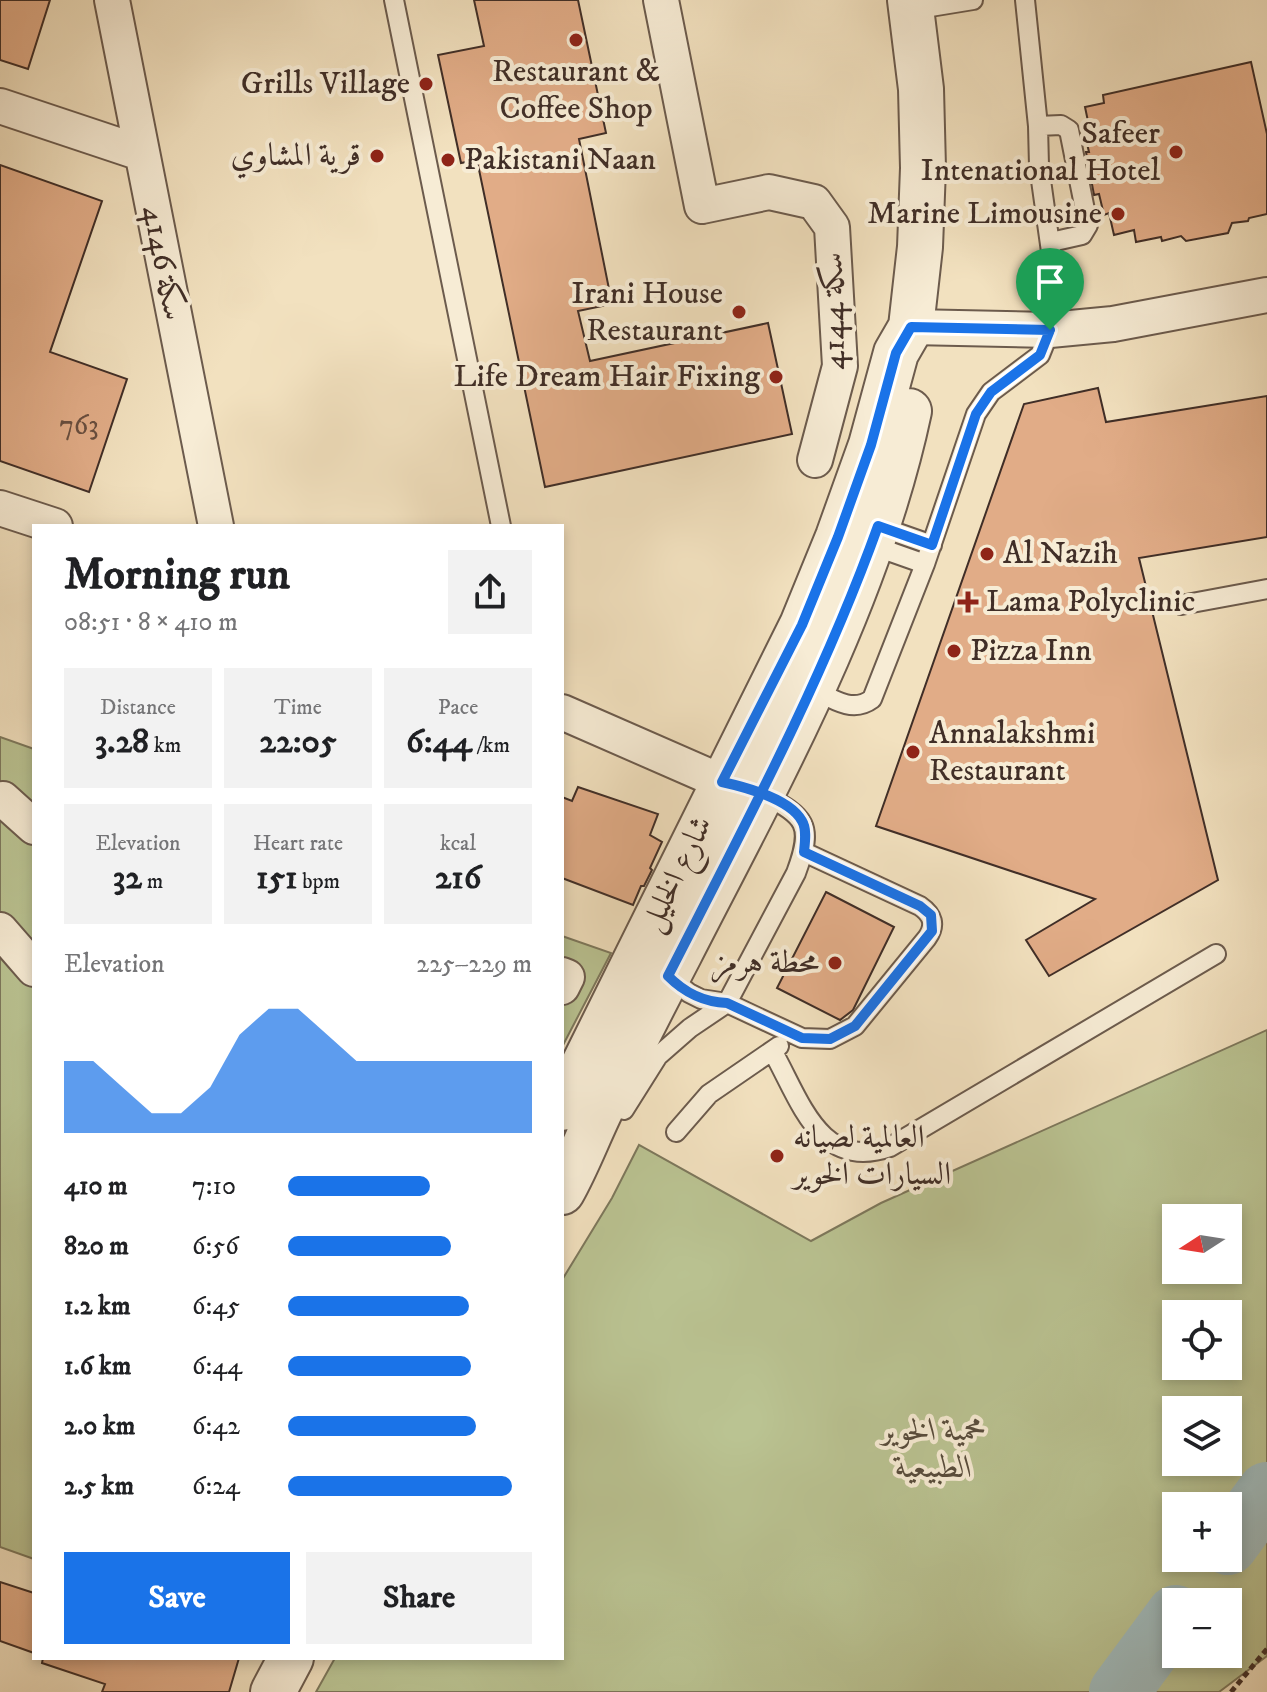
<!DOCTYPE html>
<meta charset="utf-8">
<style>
body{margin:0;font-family:"IM FELL DW Pica",Amiri,serif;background:#f2f2f2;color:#202124;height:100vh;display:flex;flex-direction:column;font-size:30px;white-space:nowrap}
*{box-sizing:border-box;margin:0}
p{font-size:26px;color:#757577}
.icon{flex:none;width:44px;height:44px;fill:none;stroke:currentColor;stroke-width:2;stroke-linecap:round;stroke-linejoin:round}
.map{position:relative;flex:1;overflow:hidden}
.drawer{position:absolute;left:32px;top:524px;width:532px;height:1136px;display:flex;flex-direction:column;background:#fff;border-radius:0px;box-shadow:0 4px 12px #0003}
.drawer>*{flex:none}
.needle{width:52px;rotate:258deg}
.tools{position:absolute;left:1162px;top:1204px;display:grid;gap:16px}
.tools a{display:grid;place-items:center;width:80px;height:80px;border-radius:0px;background:#fff;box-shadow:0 4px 12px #0003;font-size:40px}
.pin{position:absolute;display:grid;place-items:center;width:68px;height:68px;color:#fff;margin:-82px -34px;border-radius:50% 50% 50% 0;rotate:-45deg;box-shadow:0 0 8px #0007}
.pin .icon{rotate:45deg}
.round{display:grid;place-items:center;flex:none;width:84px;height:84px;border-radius:0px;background:#f2f2f2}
.headline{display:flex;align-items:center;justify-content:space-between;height:136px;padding:0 32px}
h1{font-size:44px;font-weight:700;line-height:60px}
.figures{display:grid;grid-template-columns:repeat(3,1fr);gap:12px;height:136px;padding:8px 32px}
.figures div{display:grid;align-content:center;border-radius:0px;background:#f2f2f2;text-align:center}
.figures b{font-size:34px;font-weight:700}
.figures small{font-size:22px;font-weight:400}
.figures p{font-size:22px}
.chart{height:224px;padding:16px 32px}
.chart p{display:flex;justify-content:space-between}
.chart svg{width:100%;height:144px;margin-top:8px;fill:#1a73e8;opacity:.7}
.cta{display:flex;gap:16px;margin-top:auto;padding:16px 32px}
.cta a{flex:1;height:92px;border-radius:0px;background:#1a73e8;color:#fff;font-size:32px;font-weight:700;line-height:92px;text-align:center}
.cta a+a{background:#f2f2f2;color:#202124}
ul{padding:0 32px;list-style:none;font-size:26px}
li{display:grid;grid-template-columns:128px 96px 1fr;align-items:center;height:60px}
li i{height:20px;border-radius:10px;background:#1a73e8}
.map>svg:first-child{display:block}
.green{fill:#bac392;stroke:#7d785c;stroke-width:2;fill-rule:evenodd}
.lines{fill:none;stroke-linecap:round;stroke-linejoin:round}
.river{stroke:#a0bbbd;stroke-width:60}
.building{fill:#e1ac87;stroke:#402e27;stroke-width:2}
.service-casing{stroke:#6c5b4d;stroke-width:22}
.minor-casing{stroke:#6c5b4d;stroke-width:38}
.tertiary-casing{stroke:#6c5b4d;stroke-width:48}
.path{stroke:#402e27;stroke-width:5;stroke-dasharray:6 4;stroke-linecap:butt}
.service{stroke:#f7ecd5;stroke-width:18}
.minor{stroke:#f7ecd5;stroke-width:34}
.tertiary{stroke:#f7ecd5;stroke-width:44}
.route-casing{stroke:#fff;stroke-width:16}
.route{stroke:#1a73e8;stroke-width:10}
.poi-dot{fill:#8f2418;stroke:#f7ecd5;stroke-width:3}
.labels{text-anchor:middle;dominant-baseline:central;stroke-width:8;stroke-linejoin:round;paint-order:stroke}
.number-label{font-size:28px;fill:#684e3f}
.poi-label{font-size:32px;fill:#402e27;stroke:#f7ecd5;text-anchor:end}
.street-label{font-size:32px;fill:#402e27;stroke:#f7ecd5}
.park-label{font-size:32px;font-style:italic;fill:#584c3c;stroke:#f7ecd5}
</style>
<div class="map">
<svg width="1267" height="1692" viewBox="0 0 1267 1692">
<rect width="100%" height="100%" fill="#f2e1bf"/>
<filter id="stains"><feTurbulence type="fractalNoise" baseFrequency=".0025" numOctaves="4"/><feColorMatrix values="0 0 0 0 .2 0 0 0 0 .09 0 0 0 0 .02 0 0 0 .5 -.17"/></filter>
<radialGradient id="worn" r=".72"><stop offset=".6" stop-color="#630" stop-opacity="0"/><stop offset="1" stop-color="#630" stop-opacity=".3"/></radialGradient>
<path class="green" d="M0 737 34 749V1559L0 1547Z
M562 936 611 953 562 1047Z
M1267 1030V1656L1219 1692H316L335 1658H562V1280L612 1198 639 1145 811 1241 881 1203ZM1176 1218H1228V1270H1176ZM1176 1314H1228V1366H1176ZM1176 1410H1228V1462H1176ZM1176 1506H1228V1558H1176ZM1176 1602H1228V1654H1176Z"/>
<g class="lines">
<path class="river" d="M1228 1545 1267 1492
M1119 1692 1176 1615"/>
</g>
<path class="building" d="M0 0H50L28 69 0 60Z
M474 0H578L606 133 579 139 612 304 578 311 590 361 768 323 792 434 545 487 477 160 461 163 438 55 484 46Z
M1251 62 1267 134V214L1249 218 1248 221 1232 223 1228 233 1186 241 1181 236 1162 241 1161 237 1136 242 1134 230 1114 235 1109 213 1104 215 1099 194 1094 195 1086 152H1089L1083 127 1089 126 1085 107 1104 103 1103 95Z
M0 165 102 201 50 352 127 379 89 492 0 461Z
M1098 388 1106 422 1267 396V537L1139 558 1218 880 1049 976 1026 940 1095 899 876 826 1024 404Z
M578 787 658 814 650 835 662 842 650 868 652 870 644 886H641L633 905 562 878V797L572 801Z
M826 892 894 927 853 1010 840 1020 777 988Z
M0 1582 34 1593V1653L0 1641Z
M43 1658H239L229 1692H102L105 1684 42 1663Z"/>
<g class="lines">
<defs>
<path id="service" d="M394 0 501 526
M912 10 973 0
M1038 126 1061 125 1069 130 1088 225 1082 235 1051 242
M878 526 932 545
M871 545 925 564
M1181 605 1267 589
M811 688C831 698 852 714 872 699L925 564 976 414 991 392 1040 355 1050 330 1054 273 1039 166 1038 126 1025 0
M669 977 689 993 701 999 727 1003 802 1038 830 1039 855 1026 927 938C936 925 933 915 920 906L804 852
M773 1052C801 1102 820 1171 890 1147L1216 954
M624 1110 658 1056 690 1028 727 1003 796 873C815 822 804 817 762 793
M676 1132 709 1094 779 1046"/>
<path id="minor" d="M112 0 216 526
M661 0 702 206 769 192 814 202 832 227 840 366 815 460
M0 106 141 153
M911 327 1050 330 1113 324 1267 295
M0 508 55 526
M562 712 722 782
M0 802 3 799 34 827
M0 930 34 969
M562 975 567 977 562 987"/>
<path id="tertiary" d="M562 1108 802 625 838 537 871 445 896 353 911 327 920 247 923 168 921 89 910 0
M562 1192C579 1162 590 1130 606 1099 630 1050 655 1001 680 953 769 779 868 603 909 411
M273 1692 291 1658"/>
</defs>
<use href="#service" class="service-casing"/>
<use href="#minor" class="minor-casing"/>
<use href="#tertiary" class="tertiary-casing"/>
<path class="path" d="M1231 1692 1267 1649"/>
<use href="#service" class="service"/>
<use href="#minor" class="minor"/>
<use href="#tertiary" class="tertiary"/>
</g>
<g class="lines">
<defs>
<path id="route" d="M1050 330 1040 355 991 392 976 414 932 545 878 526C822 682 743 829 668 976 685 993 703 1002 727 1003L802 1038 830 1039 855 1026 932 931 931 915 920 906 804 852C805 842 807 829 802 821 790 799 745 787 722 782L802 625 838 537 871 445 896 353 911 327 1050 330"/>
</defs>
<use href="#route" class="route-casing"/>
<use href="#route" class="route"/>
</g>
<g class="poi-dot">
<circle cx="576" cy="40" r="8"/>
<circle cx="426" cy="84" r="8"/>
<circle cx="1176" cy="152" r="8"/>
<circle cx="377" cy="156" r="8"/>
<circle cx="448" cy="160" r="8"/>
<circle cx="1118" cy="214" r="8"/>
<circle cx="739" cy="312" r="8"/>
<circle cx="776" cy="377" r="8"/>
<circle cx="987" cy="554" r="8"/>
<path d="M964 590h8v8h8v8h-8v8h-8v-8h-8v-8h8z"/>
<circle cx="954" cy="651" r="8"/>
<circle cx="913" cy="752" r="8"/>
<circle cx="835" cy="963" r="8"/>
<circle cx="777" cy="1156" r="8"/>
</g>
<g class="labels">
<g class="number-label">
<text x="79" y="425">763</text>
</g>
<g class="poi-label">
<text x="576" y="72" text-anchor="middle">Restaurant &amp;<tspan x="576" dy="37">Coffee Shop</tspan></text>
<text x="410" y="84">Grills Village</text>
<text x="1160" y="134">Safeer<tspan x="1160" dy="37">Intenational Hotel</tspan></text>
<text x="361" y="156">قرية المشاوي</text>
<text x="464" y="160" text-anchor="start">Pakistani Naan</text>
<text x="1102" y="214">Marine Limousine</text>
<text x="723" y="294">Irani House<tspan x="723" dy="37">Restaurant</tspan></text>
<text x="760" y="377">Life Dream Hair Fixing</text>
<text x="1003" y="554" text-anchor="start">Al Nazih</text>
<text x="986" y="602" text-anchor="start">Lama Polyclinic</text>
<text x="970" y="651" text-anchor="start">Pizza Inn</text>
<text x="929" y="734" text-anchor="start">Annalakshmi<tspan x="929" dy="37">Restaurant</tspan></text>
<text x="819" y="963">محطة هرمز</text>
<text x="793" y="1138" text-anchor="start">العالمية لصيانه<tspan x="793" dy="37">السيارات الخوير</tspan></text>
</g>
<g class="street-label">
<text transform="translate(163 263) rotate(79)">سكة 4146</text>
<text transform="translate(834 311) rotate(-91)">سكة 4144</text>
<text transform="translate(677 874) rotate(-64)">شارع الخليل</text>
</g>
<g class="park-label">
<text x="934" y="1431">محمية الخوير<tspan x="934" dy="37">الطبيعية</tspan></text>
</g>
</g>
<rect width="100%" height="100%" filter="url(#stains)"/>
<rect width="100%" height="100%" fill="url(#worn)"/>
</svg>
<div class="tools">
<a><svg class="needle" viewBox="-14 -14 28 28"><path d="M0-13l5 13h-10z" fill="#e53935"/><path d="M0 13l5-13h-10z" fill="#757577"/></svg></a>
<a><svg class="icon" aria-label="locate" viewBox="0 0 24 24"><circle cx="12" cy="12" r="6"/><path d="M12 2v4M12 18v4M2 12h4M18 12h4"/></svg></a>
<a><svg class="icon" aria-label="layers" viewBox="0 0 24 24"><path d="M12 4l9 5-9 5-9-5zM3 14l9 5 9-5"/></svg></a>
<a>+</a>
<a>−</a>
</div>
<div class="pin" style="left:1050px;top:330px;background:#1e9e55"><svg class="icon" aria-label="arrive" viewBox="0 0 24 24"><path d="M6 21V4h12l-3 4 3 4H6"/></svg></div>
<section class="drawer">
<div class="headline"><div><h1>Morning run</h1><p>08:51 · 8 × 410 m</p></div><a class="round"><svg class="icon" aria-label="share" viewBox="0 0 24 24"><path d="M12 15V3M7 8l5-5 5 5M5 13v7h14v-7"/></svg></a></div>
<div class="figures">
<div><p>Distance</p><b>3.28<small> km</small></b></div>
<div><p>Time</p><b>22:05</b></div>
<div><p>Pace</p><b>6:44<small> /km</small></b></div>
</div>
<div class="figures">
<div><p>Elevation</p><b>32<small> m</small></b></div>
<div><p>Heart rate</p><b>151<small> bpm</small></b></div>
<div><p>kcal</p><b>216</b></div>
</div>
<div class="chart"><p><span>Elevation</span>225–229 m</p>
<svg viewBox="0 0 160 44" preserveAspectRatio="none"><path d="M0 44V22L10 22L20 30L30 38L40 38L50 30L60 14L70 6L80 6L90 14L100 22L110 22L120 22L130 22L140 22L150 22L160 22V44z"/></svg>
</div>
<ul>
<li><b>410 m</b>7:10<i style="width:58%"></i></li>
<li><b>820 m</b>6:56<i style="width:67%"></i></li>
<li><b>1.2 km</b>6:45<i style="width:74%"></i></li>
<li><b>1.6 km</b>6:44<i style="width:75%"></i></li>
<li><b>2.0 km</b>6:42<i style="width:77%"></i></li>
<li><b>2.5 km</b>6:24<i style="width:92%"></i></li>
</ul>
<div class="cta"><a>Save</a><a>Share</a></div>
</section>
</div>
